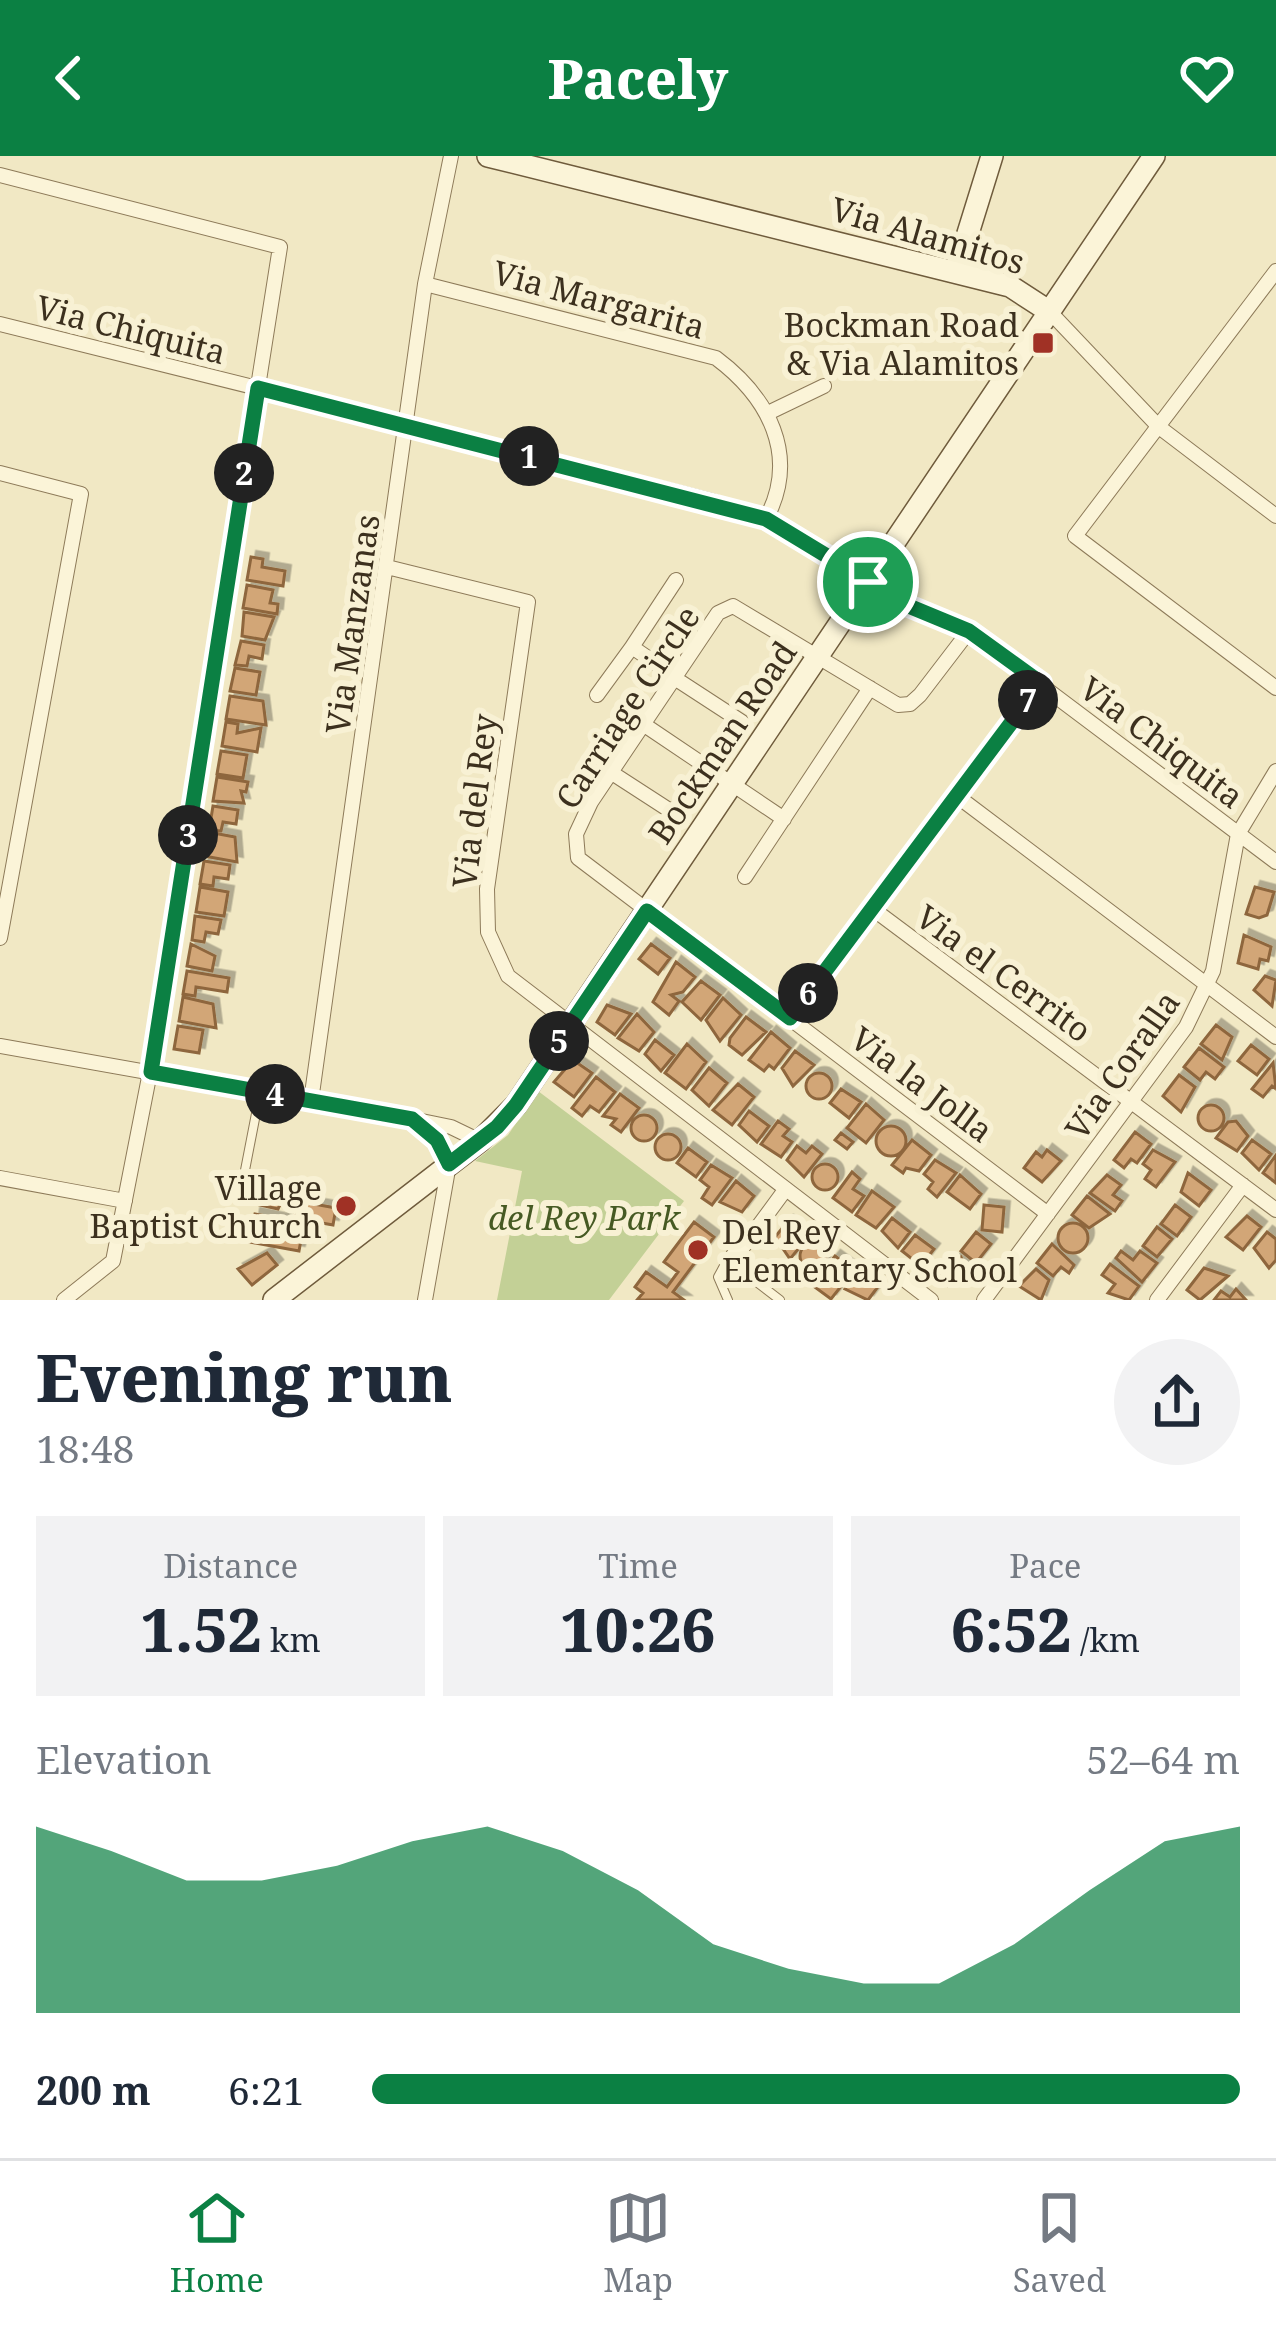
<!DOCTYPE html>
<meta charset="utf-8">
<style>
body{margin:0;font-family:"Noto Serif",serif;background:#f2f2f3;color:#1f2937;height:100vh;display:flex;flex-direction:column;font-size:45px;white-space:nowrap}
*{box-sizing:border-box;margin:0}
p{font-size:39px;color:#747a83}
.icon{flex:none;width:66px;height:66px;fill:none;stroke:currentColor;stroke-width:2;stroke-linecap:round;stroke-linejoin:round}
.map{position:relative;height:1144px;overflow:hidden}
.panel{display:flex;flex-direction:column;background:#fff;flex:1}
.panel>*{flex:none}
.pin{position:absolute;display:grid;place-items:center;width:102px;height:102px;color:#fff;margin:-51px;border:6px solid #fff;border-radius:50%;box-shadow:0 3px 12px #0007}
.km{position:absolute;width:60px;height:60px;margin:-30px;border-radius:50%;background:#222;color:#fff;font-size:33px;line-height:60px;text-align:center}
.round{display:grid;place-items:center;flex:none;width:126px;height:126px;border-radius:63px;background:#f2f2f3}
.summary{display:flex;align-items:center;justify-content:space-between;height:204px;padding:0 36px}
h1{font-size:66px;font-weight:800;line-height:90px}
.figures{display:grid;grid-template-columns:repeat(3,1fr);gap:18px;height:204px;padding:12px 36px}
.figures div{display:grid;align-content:center;border-radius:0px;background:#f2f2f3;text-align:center}
.figures b{font-size:60px;font-weight:800}
.figures small{font-size:33px;font-weight:400}
.figures p{font-size:33px}
.chart{height:336px;padding:24px 36px}
.chart p{display:flex;justify-content:space-between}
.chart svg{width:100%;height:216px;margin-top:12px;fill:#0b8043;opacity:.7}
ul{padding:0 36px;list-style:none;font-size:39px}
li{display:grid;grid-template-columns:192px 144px 1fr;align-items:center;height:90px}
li i{height:30px;border-radius:15px;background:#0b8043}
header{display:flex;justify-content:space-between;align-items:center;height:156px;padding:0 36px;background:#0b8043;color:#fff;font-size:54px;font-weight:800}
.dock{display:flex;justify-content:space-around;align-items:center;height:168px;border-top:3px solid #e0e1e3;background:#fff;font-size:33px;color:#747a83}
.dock a{display:grid;justify-items:center;gap:6px}
.dock .selected{color:#0b8043}
.map>svg:first-child{display:block}
.green{fill:#c3d096}
.building{fill:#d2a677;stroke:#8e663d;stroke-width:3;filter:url(#shadow)}
.lines{fill:none;stroke-linecap:round;stroke-linejoin:round}
.lane-casing{stroke:#8d7a59;stroke-width:10}
.street-casing{stroke:#8d7a59;stroke-width:16}
.secondary-casing{stroke:#6f5b3c;stroke-width:24}
.lane{stroke:#fbf4d8;stroke-width:8}
.street{stroke:#fbf4d8;stroke-width:14}
.secondary{stroke:#fbf4d8;stroke-width:21}
.route-casing{stroke:#fff;stroke-width:24}
.route{stroke:#0b8043;stroke-width:15}
.poi-dot{fill:#a03125;stroke:#f8f1d4;stroke-width:4.5}
.labels{text-anchor:middle;dominant-baseline:central;stroke-width:12;stroke-linejoin:round;paint-order:stroke}
.street-label{font-size:33px;fill:#3c301e;stroke:#f8f1d4}
.poi-label{font-size:33px;fill:#3c301e;stroke:#f8f1d4;text-anchor:end}
.park-label{font-size:33px;font-style:italic;fill:#465a23;stroke:#f8f1d4}
</style>
<header><svg class="icon" aria-label="back" viewBox="0 0 24 24"><path d="M15 5l-7 7 7 7"/></svg>Pacely<svg class="icon" aria-label="heart" viewBox="0 0 24 24"><path d="M12 20l-8-8c-3-5 5-10 8-4 3-6 11-1 8 4z"/></svg></header>
<div class="map">
<svg width="1276" height="1144" viewBox="0 0 1276 1144">
<defs>
<filter id="shadow"><feDropShadow dx="5.5" dy="-5.5" stdDeviation="0" flood-color="#0004"/></filter>
</defs>
<rect width="100%" height="100%" fill="#f1e8c4"/>
<path class="green" d="M538 935 684 1045 609 1144H497L522 1015 475 1005 508 979Z"/>
<path class="building" d="M251 401 263 403 262 411 285 415 283 430 247 424Z
M247 429 273 434 270 447 278 448 277 458 243 452Z
M244 456 274 461 265 484 242 480Z
M241 485 264 489 262 503 249 500 247 510 235 509Z
M235 512 260 516 256 539 230 535Z
M230 540 263 545 266 569 226 563Z
M226 566 238 568 237 577 261 572 257 596 222 590Z
M221 595 247 599 243 622 217 618Z
M217 621 248 626 246 636 241 635 244 647 213 645Z
M213 650 238 654 236 668 223 666 221 675 209 674Z
M208 676 235 681 237 706 204 700Z
M204 705 230 709 228 723 214 721 213 730 200 728Z
M200 731 228 736 224 760 196 756Z
M1255 731 1274 736 1267 759 1259 762 1246 758Z
M195 760 221 764 218 778 206 776 204 786 192 784Z
M1244 779 1271 791 1268 805 1260 803 1258 813 1238 807Z
M191 788 215 800 212 815 187 810Z
M651 788 670 802 658 818 639 803Z
M676 806 695 821 683 836 671 839 679 845 669 859 653 846Z
M187 815 229 822 227 836 196 831 195 840 183 838Z
M1265 820 1276 824 1272 850 1254 834Z
M701 825 720 839 701 864 682 846Z
M183 841 213 848 216 872 179 865Z
M723 842 741 859 720 885 706 864Z
M607 849 631 858 615 879 597 866Z
M637 858 654 876 639 895 618 882Z
M746 861 766 876 742 899 729 889 730 882Z
M1216 869 1232 881 1222 904 1201 888Z
M178 870 203 874 199 897 174 893Z
M771 876 790 892 774 913 769 909 764 915 749 904Z
M655 884 674 899 661 915 645 898Z
M687 888 706 906 686 933 665 917Z
M1251 889 1269 903 1257 919 1238 905Z
M1199 892 1224 911 1215 923 1206 916 1200 924 1184 911Z
M795 895 814 909 793 930 782 912Z
M573 904 592 917 574 941 554 926Z
M1273 907 1276 933 1272 930 1263 941 1252 933Z
M709 912 727 927 709 950 692 934Z
M806 930a13 13 0 1 1 26 0a13 13 0 1 1-26 0Z
M1179 919 1195 931 1181 956 1163 940Z
M596 921 615 936 599 956 590 950 582 960 572 952Z
M738 928 754 941 732 969 713 954Z
M841 933 861 946 849 962 830 947Z
M620 938 639 952 621 976 611 969 616 963 603 960Z
M866 948 884 964 866 987 847 972Z
M1198 962a13 13 0 1 1 26 0a13 13 0 1 1-26 0Z
M749 955 769 970 757 986 739 969Z
M631 972a13 13 0 1 1 26 0a13 13 0 1 1-26 0Z
M778 965 789 973 783 980 792 986 781 1001 761 988Z
M1236 965 1248 980 1237 995 1216 982 1228 966Z
M876 985a15 15 0 1 1 30 0a15 15 0 1 1-30 0Z
M1135 976 1151 988 1137 1007 1131 1003 1124 1012 1114 1004Z
M841 977 853 986 847 993 835 984Z
M655 991a13 13 0 1 1 26 0a13 13 0 1 1-26 0Z
M912 984 931 999 919 1015 906 1012 903 1017 892 1009Z
M1252 984 1271 998 1259 1014 1242 997Z
M797 990 806 997 812 990 822 998 804 1021 787 1004Z
M688 992 707 1006 696 1021 677 1007Z
M1047 994 1061 1005 1042 1026 1024 1012 1036 996 1042 1001Z
M1153 994 1175 1006 1156 1031 1145 1023 1151 1014 1143 1008Z
M1276 999V1027L1263 1017Z
M935 1004 956 1017 937 1041 928 1033 933 1026 924 1018Z
M812 1021a13 13 0 1 1 26 0a13 13 0 1 1-26 0Z
M711 1009 732 1022 712 1049 702 1042 709 1031 700 1024Z
M852 1016 860 1023 853 1033 864 1040 852 1056 833 1042Z
M1188 1017 1211 1034 1199 1050 1181 1036Z
M960 1019 981 1038 970 1053 947 1036Z
M1107 1019 1121 1029 1113 1039 1122 1045 1115 1055 1090 1037Z
M736 1025 754 1040 742 1056 720 1046Z
M260 1029 287 1034 278 1053 256 1048Z
M872 1035 894 1051 876 1072 856 1059Z
M1087 1040 1110 1058 1089 1072 1072 1059Z
M297 1045 336 1052 333 1069 294 1062Z
M984 1049 1004 1051 1002 1076 982 1074Z
M1175 1049 1191 1061 1177 1080 1161 1068Z
M255 1058 304 1068 299 1095 250 1086Z
M1247 1060 1261 1071 1243 1094 1226 1081Z
M892 1062 910 1076 898 1092 882 1075Z
M788 1065 808 1081 790 1103 775 1081Z
M694 1066 714 1081 673 1136 684 1144H637L643 1137 635 1131 646 1116 667 1131 678 1116 664 1106Z
M1058 1082a15 15 0 1 1 30 0a15 15 0 1 1-30 0Z
M1157 1071 1172 1083 1157 1101 1143 1090Z
M976 1076 991 1088 976 1107 961 1095Z
M1267 1076 1276 1083V1104L1269 1112 1254 1092Z
M915 1079 934 1093 921 1110 902 1095Z
M800 1100a13 13 0 1 1 26 0a13 13 0 1 1-26 0Z
M1052 1088 1074 1109 1069 1117 1061 1111 1053 1120 1037 1107Z
M1121 1095 1133 1104 1140 1095 1157 1107 1142 1126 1116 1102Z
M267 1097 277 1109 252 1129 238 1113Z
M835 1100 854 1114 831 1143 812 1129Z
M961 1101 969 1120 948 1130 938 1111Z
M1110 1108 1139 1130 1129 1144 1108 1137 1115 1128 1102 1119Z
M1204 1112 1228 1120 1200 1144 1187 1134Z
M1036 1113 1049 1124 1041 1144 1019 1130Z
M857 1117 877 1132 868 1144 845 1133Z
M1236 1133 1246 1144H1214L1221 1135 1230 1141Z"/>
<g class="lines">
<defs>
<path id="lane" d="M240 1040 260 937
M743 1093 741 1114 780 1144
M728 1144 718 1121 731 1097 742 1092"/>
<path id="street" d="M0 19 280 91 150 916 113 1105 64 1144
M1276 115 1075 380 1276 532
M425 128 716 202C768 241 800 299 766 363
M1050 156 1159 271 1276 360
M0 168 712 345 766 363 911 451 969 475 1276 706
M770 256 824 230
M0 317 81 338 0 782
M387 411 528 446 487 733 488 776 508 820 931 1144
M676 424 632 491 677 522
M969 475 920 539 910 548 898 549 733 450 718 457 591 646 576 678 578 702 1048 1058
M676 523 742 566
M597 539 632 491
M646 570 784 663
M612 617 683 663
M957 640 1276 881
M745 721 870 532
M873 753 1276 1054
M790 862 1041 527
M0 890 412 963 451 971 480 985
M311 945 425 128 451 0
M416 966 437 984 449 1008 425 1144
M0 1022 125 1045
M743 1091 785 1034
M984 1144 1186 871 1213 815 1238 678 1276 615
M1157 1144 1243 1029"/>
<path id="secondary" d="M488 0 1010 130 1050 156
M956 116 992 0
M274 1144 480 985 516 949 1154 0"/>
</defs>
<use href="#lane" class="lane-casing"/>
<use href="#street" class="street-casing"/>
<use href="#secondary" class="secondary-casing"/>
<use href="#lane" class="lane"/>
<use href="#street" class="street"/>
<use href="#secondary" class="secondary"/>
</g>
<g class="lines">
<defs>
<path id="route" d="M258 232 766 363 911 451 969 475 1041 527 790 862 647 755 516 949 497 971 449 1008 437 984 412 963 151 916Z"/>
</defs>
<use href="#route" class="route-casing"/>
<use href="#route" class="route"/>
</g>
<g class="poi-dot">
<rect x="1031" y="175" width="24" height="24" rx="6"/>
<circle cx="346" cy="1050" r="12"/>
<circle cx="698" cy="1094" r="12"/>
</g>
<g class="labels">
<g class="street-label">
<text transform="translate(928 79) rotate(16)">Via Alamitos</text>
<text transform="translate(599 143) rotate(15)">Via Margarita</text>
<text transform="translate(131 173) rotate(14)">Via Chiquita</text>
<text transform="translate(352 468) rotate(-82)">Via Manzanas</text>
<text transform="translate(627 551) rotate(-57)">Carriage Circle</text>
<text transform="translate(722 586) rotate(-56)">Bockman Road</text>
<text transform="translate(1162 586) rotate(37)">Via Chiquita</text>
<text transform="translate(474 645) rotate(-83)">Via del Rey</text>
<text transform="translate(1004 817) rotate(36)">Via el Cerrito</text>
<text transform="translate(1122 909) rotate(-55)">Via Coralla</text>
<text transform="translate(922 928) rotate(37)">Via la Jolla</text>
</g>
<g class="poi-label">
<text x="1019" y="168">Bockman Road<tspan x="1019" dy="38">&amp; Via Alamitos</tspan></text>
<text x="322" y="1031">Village<tspan x="322" dy="38">Baptist Church</tspan></text>
<text x="722" y="1075" text-anchor="start">Del Rey<tspan x="722" dy="38">Elementary School</tspan></text>
</g>
<g class="park-label">
<text x="584" y="1061">del Rey Park</text>
</g>
</g>
</svg>
<div class="pin" style="left:868px;top:426px;background:#1e9e55"><svg class="icon" aria-label="arrive" viewBox="0 0 24 24"><path d="M6 21V4h12l-3 4 3 4H6"/></svg></div>
<b class="km" style="left:529px;top:300px">1</b>
<b class="km" style="left:244px;top:317px">2</b>
<b class="km" style="left:188px;top:679px">3</b>
<b class="km" style="left:275px;top:938px">4</b>
<b class="km" style="left:559px;top:885px">5</b>
<b class="km" style="left:808px;top:837px">6</b>
<b class="km" style="left:1028px;top:544px">7</b>
</div>
<section class="panel">
<div class="summary"><div><h1>Evening run</h1><p>18:48</p></div><a class="round"><svg class="icon" aria-label="share" viewBox="0 0 24 24"><path d="M12 15V3M7 8l5-5 5 5M5 13v7h14v-7"/></svg></a></div>
<div class="figures">
<div><p>Distance</p><b>1.52<small> km</small></b></div>
<div><p>Time</p><b>10:26</b></div>
<div><p>Pace</p><b>6:52<small> /km</small></b></div>
</div>
<div class="chart"><p><span>Elevation</span>52–64 m</p>
<svg viewBox="0 0 160 44" preserveAspectRatio="none"><path d="M0 44V6L10 11L20 17L30 17L40 14L50 9L60 6L70 11L80 19L90 30L100 35L110 38L120 38L130 30L140 19L150 9L160 6V44z"/></svg>
</div>
<ul>
<li><b>200 m</b>6:21<i style="width:100%"></i></li>
</ul>
</section>
<nav class="dock">
<a class="selected"><svg class="icon" aria-label="home" viewBox="0 0 24 24"><path d="M3 11l9-7 9 7M6 9v11h12V9"/></svg>Home</a>
<a><svg class="icon" aria-label="map" viewBox="0 0 24 24"><path d="M3 6l6-2 6 2 6-2v14l-6 2-6-2-6 2zM9 4v14M15 6v14"/></svg>Map</a>
<a><svg class="icon" aria-label="saved" viewBox="0 0 24 24"><path d="M7 4h10v16l-5-4-5 4z"/></svg>Saved</a>
</nav>
